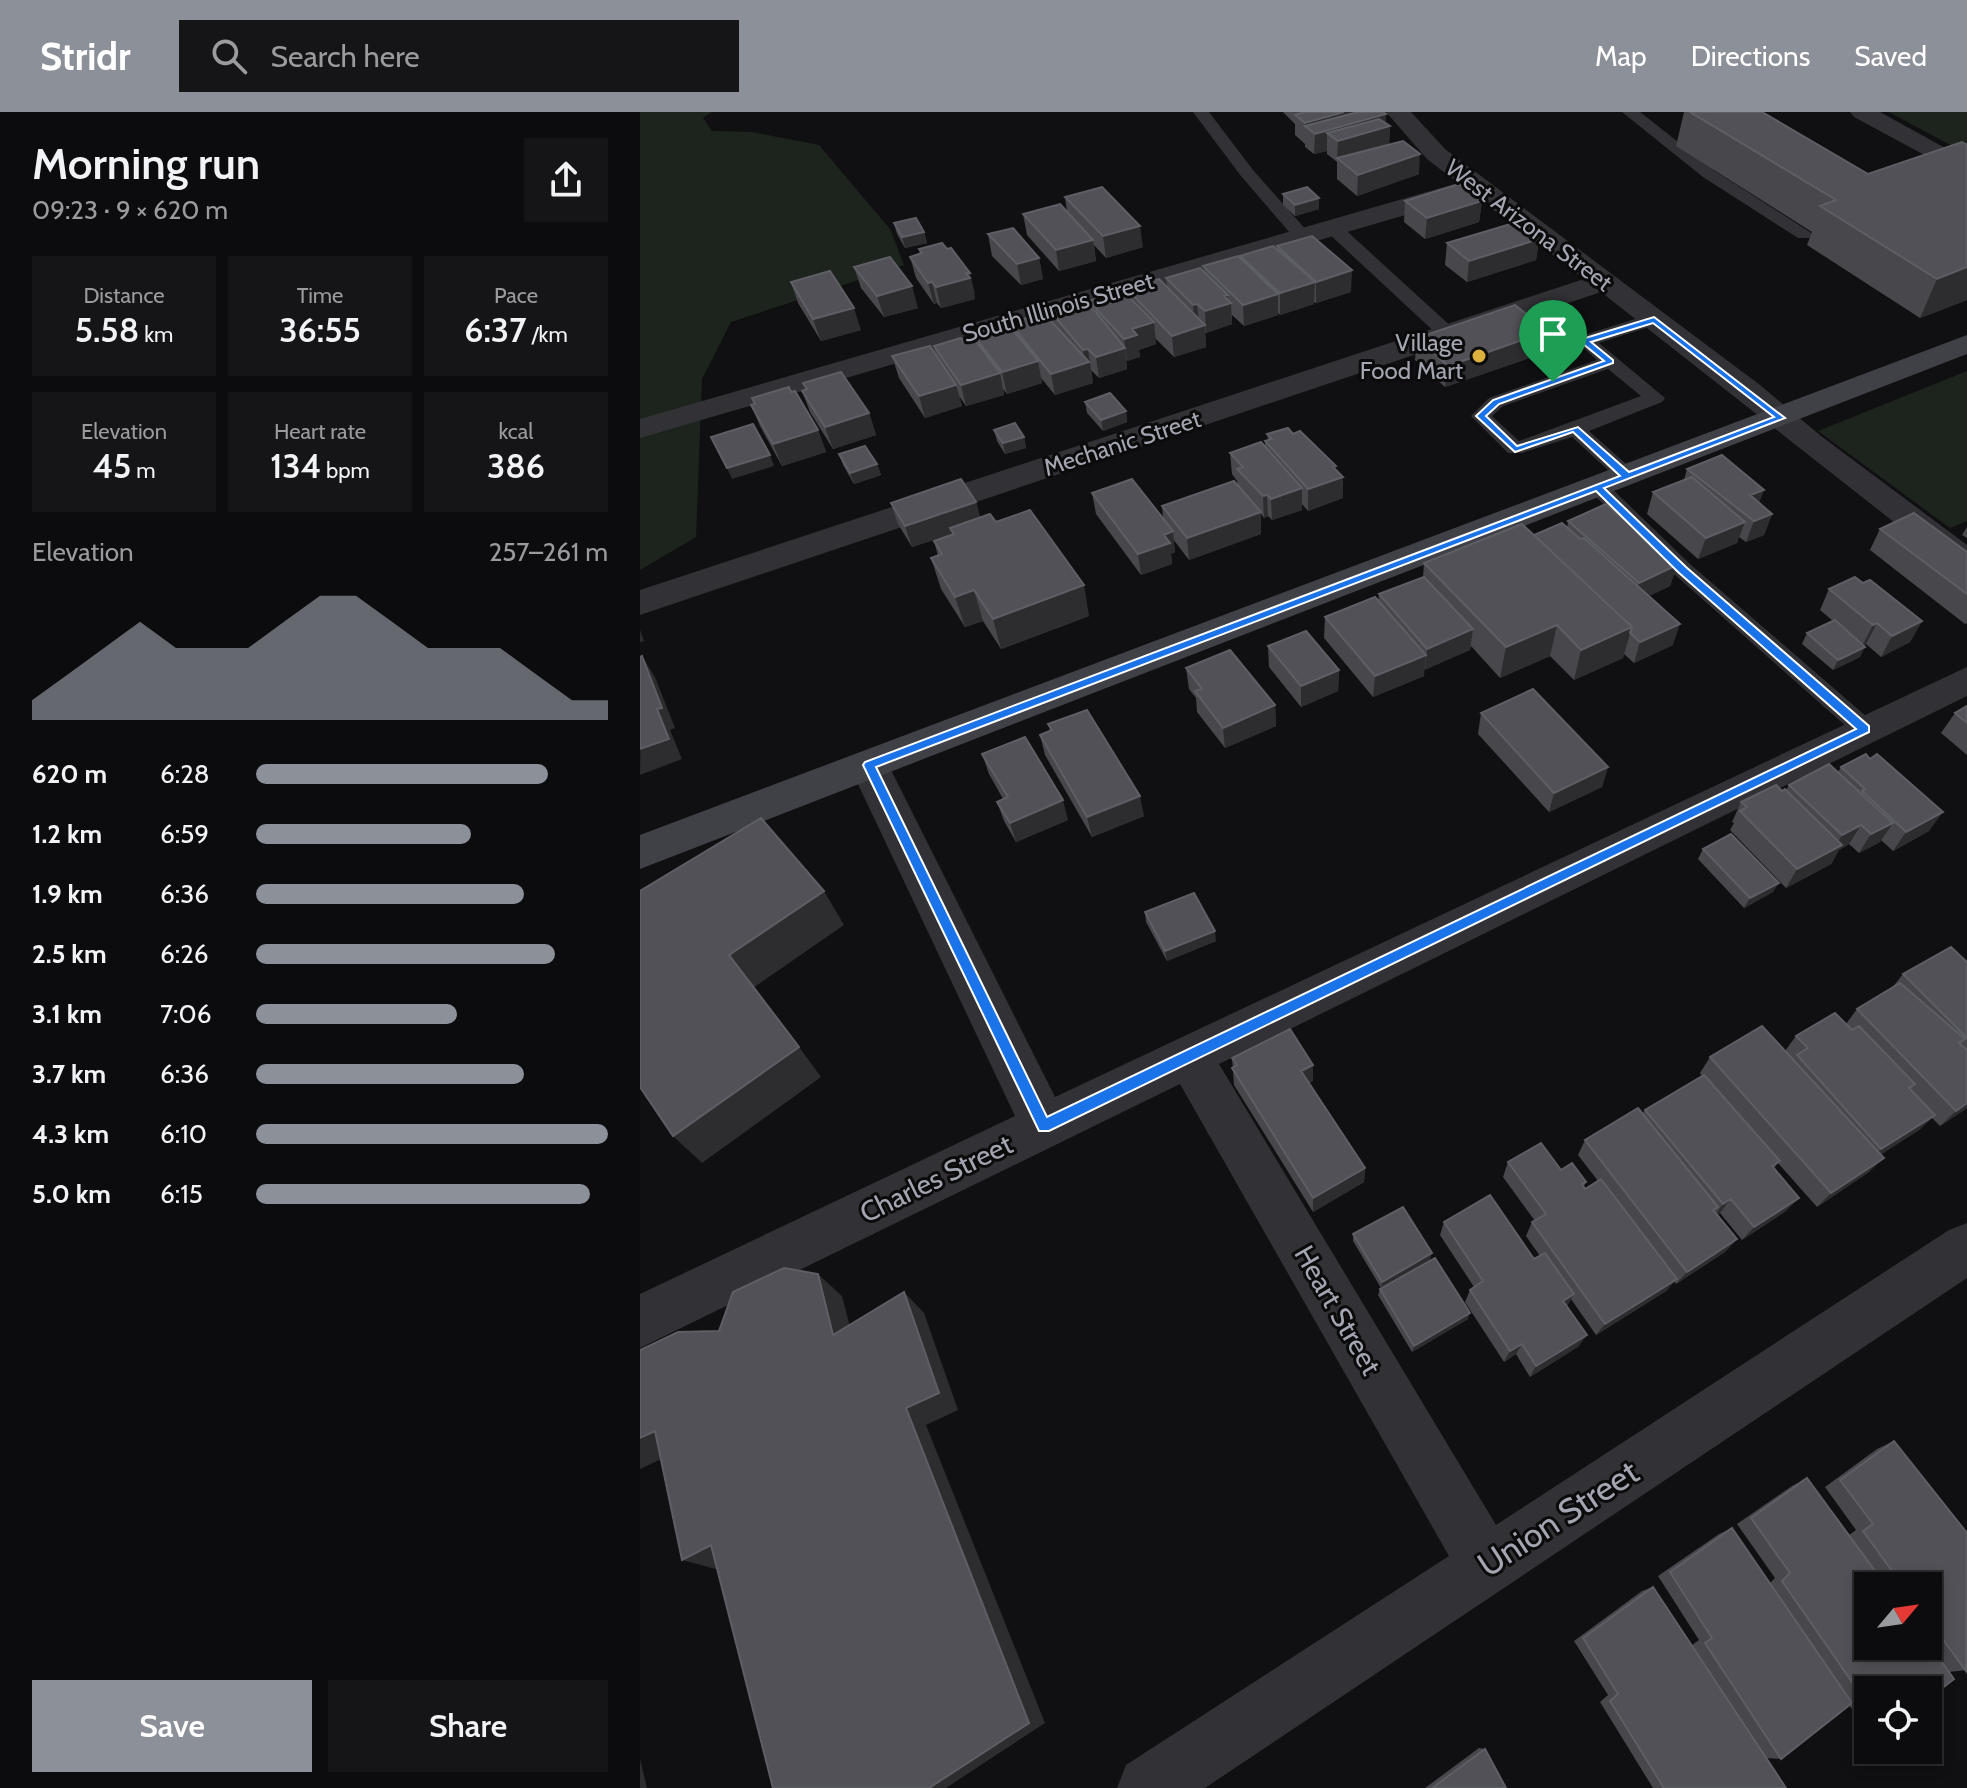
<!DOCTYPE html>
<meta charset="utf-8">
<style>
body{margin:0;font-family:Cabin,sans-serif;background:#151517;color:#f1f3f6;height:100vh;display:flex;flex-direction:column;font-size:30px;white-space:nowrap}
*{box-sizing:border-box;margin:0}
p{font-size:26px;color:#9a9b9e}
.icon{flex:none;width:44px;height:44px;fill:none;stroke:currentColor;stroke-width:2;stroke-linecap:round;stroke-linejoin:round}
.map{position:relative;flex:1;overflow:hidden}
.details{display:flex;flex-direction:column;background:#0c0c0e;width:640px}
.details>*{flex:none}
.needle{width:52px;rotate:61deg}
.tools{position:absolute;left:1214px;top:1460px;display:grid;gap:16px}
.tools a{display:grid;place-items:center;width:88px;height:88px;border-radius:0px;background:#0c0c0e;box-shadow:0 4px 12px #0003,0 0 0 2px #2c2c2e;font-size:40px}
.pin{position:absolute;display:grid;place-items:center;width:68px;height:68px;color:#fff;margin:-82px -34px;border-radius:50% 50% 50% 0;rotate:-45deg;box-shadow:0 0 8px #0007}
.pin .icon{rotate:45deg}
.round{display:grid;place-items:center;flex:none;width:84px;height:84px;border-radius:0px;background:#151517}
.head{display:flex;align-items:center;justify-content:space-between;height:136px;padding:0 32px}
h1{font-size:44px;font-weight:600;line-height:60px}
.stats{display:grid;grid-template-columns:repeat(3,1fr);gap:12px;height:136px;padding:8px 32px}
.stats div{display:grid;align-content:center;border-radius:0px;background:#151517;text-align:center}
.stats b{font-size:34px;font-weight:600}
.stats small{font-size:22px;font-weight:400}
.stats p{font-size:22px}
.chart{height:224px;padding:16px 32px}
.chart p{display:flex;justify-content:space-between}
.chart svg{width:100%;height:144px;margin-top:8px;fill:#8c9099;opacity:.7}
.button{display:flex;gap:16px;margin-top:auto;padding:16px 32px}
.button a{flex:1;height:92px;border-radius:0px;background:#8c9099;color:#fff;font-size:32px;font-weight:600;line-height:92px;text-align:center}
.button a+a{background:#151517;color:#f1f3f6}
ul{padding:0 32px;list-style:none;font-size:26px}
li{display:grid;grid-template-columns:128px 96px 1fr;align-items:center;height:60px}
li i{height:20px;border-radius:10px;background:#8c9099}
header{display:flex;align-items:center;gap:48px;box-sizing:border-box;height:112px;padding:0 40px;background:#8c9099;color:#fff}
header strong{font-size:38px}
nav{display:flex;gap:44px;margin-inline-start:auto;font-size:28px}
.search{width:560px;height:72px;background:#151517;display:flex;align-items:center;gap:20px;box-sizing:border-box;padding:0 28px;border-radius:0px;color:#9a9b9e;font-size:30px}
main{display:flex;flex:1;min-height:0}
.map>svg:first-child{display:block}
.green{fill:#1d241e}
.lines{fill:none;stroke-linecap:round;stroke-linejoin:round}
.service{fill:#323236;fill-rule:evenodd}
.minor{fill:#323236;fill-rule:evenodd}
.secondary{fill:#404146;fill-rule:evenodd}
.wall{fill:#47474c;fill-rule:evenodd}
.shaded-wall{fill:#2d2d30}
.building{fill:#515157;stroke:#5e5f65;stroke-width:2}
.route{fill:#1a73e8;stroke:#fff;stroke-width:2;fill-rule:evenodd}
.poi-dot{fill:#dcb13d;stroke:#0c0b0c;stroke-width:3}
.labels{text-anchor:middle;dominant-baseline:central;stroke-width:6;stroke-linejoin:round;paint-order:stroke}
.far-street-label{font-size:24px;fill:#a3a6b1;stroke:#0c0b0c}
.far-poi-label{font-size:24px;fill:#a3a6b1;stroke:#0c0b0c;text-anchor:end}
.street-label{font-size:28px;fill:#a3a6b1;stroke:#0c0b0c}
.near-street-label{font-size:34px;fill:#a3a6b1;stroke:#0c0b0c}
</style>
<header>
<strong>Stridr</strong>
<div class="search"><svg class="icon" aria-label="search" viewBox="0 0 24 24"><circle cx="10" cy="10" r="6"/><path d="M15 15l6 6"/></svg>Search here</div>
<nav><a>Map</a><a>Directions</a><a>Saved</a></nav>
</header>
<main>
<section class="details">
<div class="head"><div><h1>Morning run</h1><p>09:23 · 9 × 620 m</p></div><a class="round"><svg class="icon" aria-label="share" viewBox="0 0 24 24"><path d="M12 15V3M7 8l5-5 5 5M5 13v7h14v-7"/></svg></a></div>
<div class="stats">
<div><p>Distance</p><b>5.58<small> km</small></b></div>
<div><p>Time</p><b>36:55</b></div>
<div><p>Pace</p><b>6:37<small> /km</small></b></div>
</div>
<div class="stats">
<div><p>Elevation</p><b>45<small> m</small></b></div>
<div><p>Heart rate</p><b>134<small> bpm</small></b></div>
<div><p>kcal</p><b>386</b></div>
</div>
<div class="chart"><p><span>Elevation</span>257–261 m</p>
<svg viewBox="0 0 160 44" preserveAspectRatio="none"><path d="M0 44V38L10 30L20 22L30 14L40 22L50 22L60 22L70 14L80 6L90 6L100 14L110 22L120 22L130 22L140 30L150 38L160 38V44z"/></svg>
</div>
<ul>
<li><b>620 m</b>6:28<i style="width:83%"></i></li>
<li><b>1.2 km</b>6:59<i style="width:61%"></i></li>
<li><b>1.9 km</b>6:36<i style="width:76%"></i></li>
<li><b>2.5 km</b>6:26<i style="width:85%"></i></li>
<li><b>3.1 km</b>7:06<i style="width:57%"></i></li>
<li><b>3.7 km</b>6:36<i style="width:76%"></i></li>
<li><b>4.3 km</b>6:10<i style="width:100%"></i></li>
<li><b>5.0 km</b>6:15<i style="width:95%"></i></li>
</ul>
<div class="button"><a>Save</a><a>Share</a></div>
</section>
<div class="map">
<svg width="1327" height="1676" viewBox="0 0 1327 1676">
<rect width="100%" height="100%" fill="#101012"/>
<path class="green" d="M0 0H72L63 6 72 19 112 20 179 33 250 117 264 153 91 210 62 267 56 425 0 458Z
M1249 0H1327V43V42Z
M1327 259V409L1310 416 1178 319Z"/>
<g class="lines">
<path class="service" d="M553 0H569L613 58 668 120 671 124 668 128H656L601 64Z
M982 0H1000L1075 59 1173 122 1170 126H1158L1063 65Z
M692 110 698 111 815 218 817 222 815 226H801L686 119 684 115 686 111Z
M1014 201 1023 207 1021 211 959 231 1025 286 1022 290 949 319 994 359 997 364 994 369H980L932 325 882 341H868L831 304 849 286 957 248 936 229 938 225ZM968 257 1001 284 879 329 852 304 863 294Z
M958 368 965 370 1050 452 1234 611 1237 617 1234 623 1225 626 1216 623 1034 462 951 380 948 375Z"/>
<path class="minor" d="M746 0H771L805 37 1120 273 1181 324 1327 433V461L1315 458 961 180 0 503V478L944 167 834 83 0 326V307L818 71 787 47Z
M1210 0H1240L1327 48V66L1214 5Z
M1327 555V584L579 952 856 1413 1309 1118 1327 1111V1166L565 1676H477L486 1653 809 1444 540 972 0 1236V1182L375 1004 209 653 215 642 229 638 243 642 415 985Z"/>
<path class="secondary" d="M1327 223V242L0 757V723Z"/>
</g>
<path class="wall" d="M643 0H743L746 11 750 14 749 33 779 62 717 84 697 67V50L687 42V39L674 42 665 35V32L655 23V12Z
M1044 0H1122L1228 62 1327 33V188L1280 206 1167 133 1172 120 1036 34Z
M643 82 679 97 655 104 643 93Z
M425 85 503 135 466 146 454 133 456 149 419 159 387 123 383 102 427 100Z
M765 89H842L839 110 785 127 764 110Z
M254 111 284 120 287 131 265 136 257 122Z
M348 122 399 146 403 167 381 173 352 144Z
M899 127 896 148 827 170 805 153 807 131Z
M637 134 711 180 676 191 674 190V192L640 203 638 201V203L604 214 592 203V212L566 221 565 220 566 235 534 245 515 226 516 232 499 238 500 245 487 249 486 248 487 257 459 266 451 258 453 271 415 283 401 266 402 271 367 282 363 277 364 283 326 294 319 284 322 294 285 306 259 266 252 244 296 243 294 234 325 231 333 229 332 221 363 220 371 217 370 211 401 208 412 209 410 199 450 195 449 189 487 182 486 176 527 175 526 166 564 159 563 154 600 146V144L637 137Z
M279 137 335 182H334L335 187 301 196 297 191 294 192 276 166 270 145 280 142Z
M214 155 278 196 244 205 221 176Z
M151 170 221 218 181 229 158 191Z
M908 219 904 241 805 275 775 248 777 226Z
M163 271 229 301 236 323 193 337 170 300 162 279 166 278Z
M151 280 178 318 186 340 142 354 120 314 111 293Z
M445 290 486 299 487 310 463 319 447 301Z
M354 318 384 325 386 336 365 342 357 329Z
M627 322H653L696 354V358L703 365V386L668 399 662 392V398L632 408 628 404 624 406 621 402V422L549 448 533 427 535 440 531 442 532 452 501 463 456 402 452 381 523 407 522 394 598 373 597 369 592 362 590 341 625 335V329L628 328Z
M199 342 237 352 241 363 214 372 203 353Z
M1047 357 1119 391 1132 402 1124 423 1106 430 1099 425 1097 431 1058 447 1007 402 1013 380 1044 368Z
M336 390 340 405 356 410 449 504 361 537 343 509 325 515 301 477 291 446 298 444 294 429 312 423V422L272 435 258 412 251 391Z
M928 409 1037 453 1030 474 1009 484 1033 533 994 551 984 542 983 546 934 568 910 544 860 566 831 534 830 538 784 557V564L733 585 684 526 685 505 738 489 739 482 783 465 784 451 927 416Z
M1327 415V426L1322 423Z
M1240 417 1327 440V511L1325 512 1230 438Z
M1189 477 1282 509 1270 530 1241 545 1226 532 1224 533 1220 545 1193 558 1162 532 1167 521 1193 509 1180 498Z
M628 534 699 558 698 579 661 595 629 555Z
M546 556 635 593 636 614 585 636 557 600 556 586 549 577Z
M1327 594V643L1301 621 1315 601Z
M841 601 968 655 962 675 909 700 838 622Z
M408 612 504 704 452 725 405 643 400 623 410 619Z
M342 642 428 708 376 730 364 709 357 690 363 687 349 662Z
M1201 655 1289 719 1253 739 1241 728 1240 730 1219 741 1209 732 1199 738 1191 752 1146 776 1090 718 1094 711 1092 710 1101 690 1146 678 1149 673 1198 660Z
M1063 737 1133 780 1104 796 1058 747Z
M505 800 576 829 527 849 506 810Z
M1327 850V996L1300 1014 1292 1006 1279 1018 1241 1042 1229 1060 1177 1095 1138 1051 1134 1056 1146 1099 1102 1128 1080 1101 1077 1103 1097 1127 1085 1140 1036 1172 1034 1169 1026 1179 956 1223 931 1187 927 1194 939 1234 890 1265 876 1242 864 1250 825 1190 830 1178 834 1175 800 1123 804 1110 894 1147 900 1144 886 1124 892 1110 895 1109 863 1065 868 1050 921 1058 946 1070 944 1074 945 1077 958 1069 938 1043 945 1028 1002 1002 1005 998 1062 964 1060 961 1070 945 1145 939 1156 924 1206 912 1217 897 1252 876 1263 862Z
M592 946 673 953V969L669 971 725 1056 724 1070 673 1100 594 973Z
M713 1122 792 1141 741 1176 713 1129Z
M740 1177 828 1207 772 1240 738 1183Z
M1254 1329 1327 1558 1309 1560 1228 1578V1619L1209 1593 1141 1647 1126 1646 1146 1676H1013L960 1590 968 1583 934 1529 1002 1479 1013 1475 1052 1533 1059 1528 1018 1464 1079 1422 1092 1416 1130 1471 1135 1466 1097 1412 1152 1374 1167 1366 1209 1423 1216 1418 1185 1375 1237 1337ZM1228 1474H1288V1534Z
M839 1636 845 1637 866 1676H785Z"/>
<path class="shaded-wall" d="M662 0H734L746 2V16L750 14 749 35 697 47 698 29 687 21V39L674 42 675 22 665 14V32V11L662 9Z
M780 42 779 62 717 84 718 63Z
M679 86V97L655 104V93Z
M842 89 839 110 785 127 787 106Z
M500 114 503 135 466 146 463 124Z
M284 120 287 131 265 136 262 125Z
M899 127 896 148 827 170 829 149Z
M453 128 456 149 419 159 416 138Z
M399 146 403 167 381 173 377 152Z
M1327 155V188L1280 206 1297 167Z
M712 158 711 180 676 191V170Z
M326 161H330L335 182H334L335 187 301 196 296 175Z
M292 170 297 191 294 192 288 171Z
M675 170 674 192 640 203V181Z
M272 174 278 196 244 205 237 184Z
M638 182V203L604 214 603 193Z
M588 183V192L591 191 592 212 566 221 565 199 584 184Z
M557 192 559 214 555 215 553 193Z
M214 196 221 218 181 229 173 207Z
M514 210 516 232 499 238 500 245 487 249 484 227 492 217Z
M565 213 566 235 534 245 532 224Z
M908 219 904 241 805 275 808 254Z
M485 236 487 257 459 266 456 245Z
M448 237 453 271 415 283 411 262 445 251 443 238Z
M398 249 402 271 367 282 362 260Z
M360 261 364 283 326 294 321 273Z
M316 273 322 294 285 306 279 284Z
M486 299 487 310 463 319 461 308Z
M229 301 236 323 193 337 185 315Z
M178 318 186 340 142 354 133 332Z
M384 325 386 336 365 342 363 331Z
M130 343 134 354 92 367 87 356Z
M237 352 241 363 214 372 210 361Z
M696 354V367L703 365V386L668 399V377L693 355Z
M662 376V398L632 408 631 387Z
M1124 378 1116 399 1110 383Z
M627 383 628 404 624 406 623 384Z
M336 390 342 412 310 416 312 422 272 435 265 414Z
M621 400V422L549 448 547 426Z
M1132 402 1124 423 1106 430 1114 409Z
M1105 410 1097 431 1058 447 1066 426Z
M533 419 535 440 531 442 532 452 501 463 498 442 524 423Z
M1037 453 1030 474 992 492 999 471Z
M444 473 449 504 361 537 353 507Z
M334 478 343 509 325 515 315 485Z
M1282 509 1270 530 1241 545 1252 524Z
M1237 511 1226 532 1222 534 1233 513Z
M1040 512 1033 533 994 551 1000 530Z
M917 513 910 544 860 566 866 535Z
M992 515 983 546 934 568 941 538Z
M833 517 830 538 785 558 787 537Z
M0 518 4 529 0 530Z
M1225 535 1220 545 1193 558 1198 548Z
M786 543 784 564 733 585 735 564Z
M2 544 15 565 35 616 30 618 42 647 0 663Z
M699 558 698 579 661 595V574Z
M635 593 636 614 585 636 583 616Z
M968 655 962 675 909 700 914 681Z
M500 684 504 704 452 725 447 705Z
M423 688 428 708 376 730 370 711Z
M1303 700 1289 719 1253 739 1266 720Z
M1253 711 1240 730 1219 741 1231 722Z
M1221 713 1209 732 1199 738 1191 752 1146 776 1157 757 1193 738 1202 723Z
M1139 771 1133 780 1104 796 1110 786Z
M184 779 204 813 113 876 89 843Z
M575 819 576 829 527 849 525 839Z
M159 935 181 965 62 1051 33 1024Z
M673 953V969L661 975V959Z
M1327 991V996L1300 1014 1316 999Z
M1295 1003 1279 1018 1227 1052 1241 1037Z
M1244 1046 1229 1060 1177 1095 1191 1081Z
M725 1056 724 1070 673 1100V1086Z
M1159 1086 1146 1099 1102 1128 1114 1115Z
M1091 1087 1080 1101 1072 1106 1083 1092Z
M1097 1127 1085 1140 1036 1172 1047 1160Z
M792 1141 790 1148 741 1176 742 1170Z
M178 1162 202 1184 217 1242 193 1223Z
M1037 1167 1026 1179 956 1223 965 1212Z
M264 1180 284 1201 318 1298 286 1313 405 1611 306 1676H289L266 1296Z
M934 1182 927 1194 923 1189Z
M830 1201 828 1207 772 1240 774 1234Z
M947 1223 939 1234 890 1265 896 1254Z
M882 1232 876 1242 864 1250 870 1239Z
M15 1319 49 1334 0 1357V1326Z
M71 1433 104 1443 76 1457 42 1448Z
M0 1647 7 1676H0Z"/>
<path class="building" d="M665 0H704L665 11 655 3Z
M718 0H743L746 2 675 22 665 14Z
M1050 0H1122L1228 62 1322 30 1327 33V155L1297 167 1180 94 1196 88Z
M739 7 750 14 698 29 687 21Z
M763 29 780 42 718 63 697 46Z
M819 72 842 89 787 106 765 89Z
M462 75 500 114 463 124 425 85Z
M667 75 679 86 655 93 643 82Z
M420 92 453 128 416 138 383 102Z
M276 106 284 120 262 125 254 111Z
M877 110 899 127 829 149 807 131Z
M373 116 399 146 377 152 348 122Z
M672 124 712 158 676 170 637 134Z
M302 131 307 137 311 136 330 161H326L330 166 296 175 292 170 288 171 270 145 282 141 279 137Z
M633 134 675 170 640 181 600 144Z
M598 144 638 182 603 193 563 154Z
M250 145 272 174 237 184 214 155Z
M560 156 588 183 584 184 591 191 565 199 557 192 553 193 526 166Z
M190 159 214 196 173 207 151 170Z
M519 167 565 213 532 224 486 176Z
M483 179 514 210 492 217 497 223 484 227 449 189Z
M434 192 438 196 447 194 456 200 485 236 456 245 448 237 443 238 410 199Z
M875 193 908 219 808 254 777 226Z
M397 203 401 208 408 206 449 250 411 262 370 211Z
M358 213 363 220 372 217 398 249 362 260 332 221Z
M321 226 325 231 335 228 360 261 321 273 294 234Z
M290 234 316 273 279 284 252 244Z
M201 260 229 301 185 315 162 279 167 277 163 271Z
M149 275 151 280 155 279 178 318 133 332 111 293 115 292 112 286Z
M470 281 486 299 461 308 445 290Z
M375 311 384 325 363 331 354 318Z
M113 312 130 343 87 356 71 325Z
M648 316 653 322 660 319 696 354 693 355 703 365 668 377 625 329 632 327 627 322Z
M621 330 662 376 631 387 627 383 623 384 597 357 603 355 590 341Z
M225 334 237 352 210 361 199 342Z
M1082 343 1124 378 1110 383 1132 402 1114 409 1047 357Z
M1052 365 1105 410 1066 426 1013 380Z
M321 367 336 390 265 414 251 391Z
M492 367 533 419 524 423 530 431 498 442 452 381Z
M594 369 621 400 547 426 522 394Z
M966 392 1037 453 999 471 928 409Z
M390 398 444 473 353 507 334 478 315 485 291 446 302 442 294 429 314 422 310 416 350 402 356 410Z
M1274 401 1327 440V482L1240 417Z
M922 411 940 427 944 426 1040 512 1000 530 990 521 992 515 894 423Z
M882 412 992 515 941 538 917 513 866 535 784 451Z
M784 465 833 517 787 537 739 482Z
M1215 465 1223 471 1230 468 1282 509 1252 524 1237 511 1233 513 1189 477Z
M735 485 786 543 735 564 685 505Z
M1195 508 1225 535 1198 548 1167 521Z
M666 519 699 558 661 574 628 534Z
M590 538 635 593 583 616 555 579 562 577 546 556Z
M2 544 22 596 17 597 29 627 0 637V545Z
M893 577 968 655 914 681 841 601Z
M1327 594V611L1315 601Z
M447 598 500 684 447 705 400 623 412 618 408 612Z
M385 625 423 688 370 711 357 690 368 685 342 642Z
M1226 642 1230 647 1237 642 1303 700 1266 720 1222 679 1225 677 1201 655Z
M1189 652 1253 711 1231 722 1221 713 1202 723 1149 673Z
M1136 673 1142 679 1145 677 1202 733 1157 757 1100 699 1107 695 1101 690Z
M121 706 184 779 89 843 159 935 33 1024 0 975V779Z
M1091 722 1139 771 1110 786 1063 737Z
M554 781 575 819 525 839 505 800Z
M1311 835 1327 850V926L1263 862Z
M1260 871 1325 927 1319 931 1327 938V991L1316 999 1217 897Z
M1195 901 1212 918 1219 914 1275 972 1269 976 1295 1003 1241 1037 1157 943 1168 936 1156 924Z
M1122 914 1244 1046 1191 1081 1070 945Z
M650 917 673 953 661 959 725 1056 673 1086 592 956 597 953 592 946Z
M1064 963 1140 1049 1132 1054 1159 1086 1114 1115 1091 1087 1083 1092 1005 998Z
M998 996 1078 1095 1073 1098 1097 1127 1047 1160 945 1028Z
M901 1031 921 1058 932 1051 946 1070 942 1072 945 1077 961 1067 1037 1167 965 1212 892 1110 906 1102 868 1050Z
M850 1083 894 1147 905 1141 934 1182 923 1189 947 1223 896 1254 882 1232 870 1239 830 1178 843 1169 804 1110Z
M763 1095 792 1141 742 1170 713 1122Z
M795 1146 830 1201 774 1234 740 1177Z
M144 1156 178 1162 193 1223 264 1180 299 1281 266 1296 389 1611 289 1676H133L71 1433 42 1448 15 1319 0 1326V1238L38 1220 79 1219 93 1180Z
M1254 1329 1327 1421 1326 1559 1288 1507V1474H1263L1223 1419 1233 1412 1200 1368Z
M1167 1366 1246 1474H1228V1534H1288V1531L1314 1567 1288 1587V1578H1228V1593L1142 1469 1150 1461 1111 1406Z
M1092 1416 1212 1591 1141 1647 1065 1531 1072 1526 1030 1460Z
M1013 1475 1146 1676H1024L970 1589 978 1582 943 1526Z
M845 1637 866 1676H792Z"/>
<path class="route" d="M1014 205 1145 306 964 376 1046 455 1229 614V620L409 1019H399L223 653 225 650 980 364 933 320 875 340 836 304 853 288 964 249 942 231V227ZM1013 211 1134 305 989 360 938 315 877 334 846 304 859 292 973 251V248L951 230ZM956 379 1038 460 1216 617 407 1005 236 655Z"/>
<circle class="poi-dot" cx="839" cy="244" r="8"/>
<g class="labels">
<g class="far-street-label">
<text transform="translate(889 113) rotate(37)">West Arizona Street</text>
<text transform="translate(418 195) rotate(-16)">South Illinois Street</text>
<text transform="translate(482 331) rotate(-18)">Mechanic Street</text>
</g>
<g class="far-poi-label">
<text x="823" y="230">Village<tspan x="823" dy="28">Food Mart</tspan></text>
</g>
<g class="street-label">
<text transform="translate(296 1066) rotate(-26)">Charles Street</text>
<text transform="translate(698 1198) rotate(60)">Heart Street</text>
</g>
<g class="near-street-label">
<text transform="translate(918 1406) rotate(-33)">Union Street</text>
</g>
</g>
</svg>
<div class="tools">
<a><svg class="needle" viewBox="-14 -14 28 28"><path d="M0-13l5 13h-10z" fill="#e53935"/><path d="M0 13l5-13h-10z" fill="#9a9b9e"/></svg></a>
<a><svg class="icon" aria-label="locate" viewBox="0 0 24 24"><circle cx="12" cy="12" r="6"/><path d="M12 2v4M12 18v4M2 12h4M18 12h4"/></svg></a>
</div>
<div class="pin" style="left:913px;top:270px;background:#1e9e55"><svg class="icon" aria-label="arrive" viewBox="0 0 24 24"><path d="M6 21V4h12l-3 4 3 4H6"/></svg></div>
</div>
</main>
